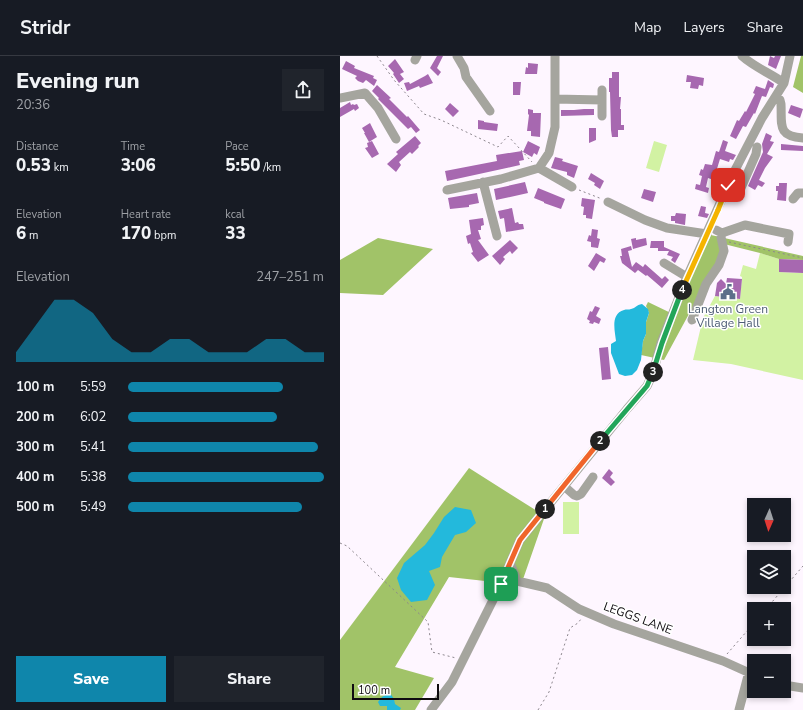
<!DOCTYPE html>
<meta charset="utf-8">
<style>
body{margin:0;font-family:"Nunito Sans",sans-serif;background:#20242c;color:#f1f3f6;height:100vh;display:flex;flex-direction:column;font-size:15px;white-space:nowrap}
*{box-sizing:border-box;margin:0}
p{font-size:13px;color:#9ea1a6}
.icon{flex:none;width:22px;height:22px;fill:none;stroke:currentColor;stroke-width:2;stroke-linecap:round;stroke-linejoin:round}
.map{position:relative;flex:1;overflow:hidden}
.side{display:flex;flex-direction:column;background:#171b24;width:340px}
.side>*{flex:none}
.needle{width:26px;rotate:183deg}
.buttons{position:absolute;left:407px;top:442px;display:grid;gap:8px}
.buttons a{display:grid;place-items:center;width:44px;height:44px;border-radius:0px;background:#171b24;box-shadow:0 2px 6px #0003;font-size:20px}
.scale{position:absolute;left:12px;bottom:10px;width:87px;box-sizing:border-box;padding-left:4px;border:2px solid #0f0b10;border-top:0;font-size:11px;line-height:14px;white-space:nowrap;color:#0f0b10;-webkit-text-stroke:3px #fff;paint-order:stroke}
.pin{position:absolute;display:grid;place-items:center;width:34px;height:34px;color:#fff;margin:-17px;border-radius:8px;box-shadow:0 2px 6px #0006}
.km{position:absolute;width:20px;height:20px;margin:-10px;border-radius:50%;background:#222;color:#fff;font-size:11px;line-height:20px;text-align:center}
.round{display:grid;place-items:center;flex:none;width:42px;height:42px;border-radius:0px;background:#20242c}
.summary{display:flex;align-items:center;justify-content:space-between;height:68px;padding:0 16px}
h1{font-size:22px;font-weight:800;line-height:30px}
.figures{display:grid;grid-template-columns:repeat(3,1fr);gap:6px;height:68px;padding:4px 16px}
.figures div{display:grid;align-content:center}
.figures b{font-size:17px;font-weight:800}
.figures small{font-size:11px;font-weight:400}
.figures p{font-size:11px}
.chart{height:112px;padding:8px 16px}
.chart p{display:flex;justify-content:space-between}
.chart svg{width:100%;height:72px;margin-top:4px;fill:#0f86ab;opacity:.7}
.action{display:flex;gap:8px;margin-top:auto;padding:8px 16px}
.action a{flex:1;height:46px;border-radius:0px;background:#0f86ab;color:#fff;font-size:16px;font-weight:800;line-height:46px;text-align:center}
.action a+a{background:#20242c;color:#f1f3f6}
ul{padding:0 16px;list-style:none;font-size:13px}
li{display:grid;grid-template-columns:64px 48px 1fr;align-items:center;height:30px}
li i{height:10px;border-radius:5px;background:#0f86ab}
header{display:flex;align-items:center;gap:24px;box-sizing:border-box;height:56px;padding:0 20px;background:#171b24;border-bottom:1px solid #363941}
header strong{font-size:19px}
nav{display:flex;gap:22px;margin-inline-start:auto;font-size:14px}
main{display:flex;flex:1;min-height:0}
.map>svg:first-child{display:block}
.green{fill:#d2f2a3}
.forest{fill:#a1c368}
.water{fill:#23b9dc}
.building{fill:#a768b0}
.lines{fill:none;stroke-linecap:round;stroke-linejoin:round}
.path{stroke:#8d878e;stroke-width:1;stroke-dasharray:2 3;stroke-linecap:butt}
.minor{stroke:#a5a59e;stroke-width:9}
.split-1-casing{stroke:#fff;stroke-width:8}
.split-2-casing{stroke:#fff;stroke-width:8}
.split-3-casing{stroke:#fff;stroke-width:8}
.split-4-casing{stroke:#fff;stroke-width:8}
.split-5-casing{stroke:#fff;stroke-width:8}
.split-6-casing{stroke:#fff;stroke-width:8}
.split-1{stroke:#f0652b;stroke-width:5}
.split-2{stroke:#f0652b;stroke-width:5}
.split-3{stroke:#22a559;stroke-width:5}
.split-4{stroke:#22a559;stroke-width:5}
.split-5{stroke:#f5b400;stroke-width:5}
.split-6{stroke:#f5b400;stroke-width:5}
.labels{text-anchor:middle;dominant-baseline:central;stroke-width:3;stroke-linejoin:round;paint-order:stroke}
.service-label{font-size:12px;fill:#4e5e75;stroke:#fff}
.street-label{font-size:12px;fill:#0f0b10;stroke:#fff}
</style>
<header>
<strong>Stridr</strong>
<nav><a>Map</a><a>Layers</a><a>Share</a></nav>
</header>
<main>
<section class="side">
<div class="summary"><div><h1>Evening run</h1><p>20:36</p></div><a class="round"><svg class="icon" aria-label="share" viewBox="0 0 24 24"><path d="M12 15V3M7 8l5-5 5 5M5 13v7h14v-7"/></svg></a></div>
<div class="figures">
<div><p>Distance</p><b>0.53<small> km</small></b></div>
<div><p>Time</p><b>3:06</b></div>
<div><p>Pace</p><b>5:50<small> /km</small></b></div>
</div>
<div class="figures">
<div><p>Elevation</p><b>6<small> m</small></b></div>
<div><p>Heart rate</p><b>170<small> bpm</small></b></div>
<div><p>kcal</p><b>33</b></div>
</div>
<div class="chart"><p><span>Elevation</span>247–251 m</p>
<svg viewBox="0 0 160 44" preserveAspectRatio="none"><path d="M0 44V38L10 22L20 6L30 6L40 14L50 30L60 38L70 38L80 30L90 30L100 38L110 38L120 38L130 30L140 30L150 38L160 38V44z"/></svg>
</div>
<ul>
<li><b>100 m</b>5:59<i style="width:79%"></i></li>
<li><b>200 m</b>6:02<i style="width:76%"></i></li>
<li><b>300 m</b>5:41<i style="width:97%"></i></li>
<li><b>400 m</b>5:38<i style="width:100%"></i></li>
<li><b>500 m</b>5:49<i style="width:89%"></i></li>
</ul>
<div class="action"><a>Save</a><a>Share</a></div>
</section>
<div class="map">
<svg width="463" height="654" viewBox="0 0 463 654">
<rect width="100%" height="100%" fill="#fef6ff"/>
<path class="green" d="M314 85 327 89 319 116 306 112Z
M420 197 439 203V216L463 217V324L391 308 353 304 363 262 375 240 400 243 402 221 400 220 403 209 416 213Z
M223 446H239V478H223Z"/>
<path class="forest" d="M461 0H463V37L453 31Z
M371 179 463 200V204L439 203 420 197 380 187V195L376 208 324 304 301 299 303 285 306 278V266L309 257 306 250 308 246 335 259 350 223Z
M38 182 93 193 43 239 0 237V204Z
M129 412 205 460 181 529 109 521 55 611 94 622 75 654H0V584Z"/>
<path class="water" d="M302 248 308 253 309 257 306 266V278L303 285 301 304 297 314 292 319 285 320 279 318 271 297V288L276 285C275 275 270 258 284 254 286 253 289 254 291 253 296 252 296 249 302 248Z
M115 451 131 454 136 467 126 476 115 479 102 501 100 511 89 515 95 529 87 544 71 546 61 534 57 522 64 507 85 489 94 477 104 461Z
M50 637 54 643 55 648 61 652 60 654H47V650H40L38 646 42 641Z"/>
<path class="building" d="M97 0H103L97 12 101 16 98 20 90 12Z
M430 0 434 2 435 0H441L436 13 428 9Z
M55 3 64 16 60 18 64 23 59 27 53 18 54 17 48 10Z
M6 5 15 10 14 12 34 20 33 22 37 24 34 30 26 24 23 27 18 25 15 22 17 20 2 13Z
M188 7 198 8 197 18H185L186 11 188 12Z
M272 16H279V41H281L280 53H281V69H284V74H278V81H272L271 74 270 36H269V22H272Z
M88 18 93 27 80 32 79 30 67 35 64 27 69 26 70 28 85 20Z
M347 19 364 22 363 30 359 29 358 33 350 32 351 26H346Z
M428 24 434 28 433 32 430 31 426 41 422 40 415 58 414 57 406 71 403 70 396 83 390 80 397 64 399 65 405 55 406 56 415 38 413 37 416 30 425 33Z
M173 26H181L180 39H173Z
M37 29 51 42 49 43 67 61 68 60 80 74 76 77 71 71 68 73 38 43 39 42 32 35Z
M10 46 11 49 13 48 14 49 17 48 19 52 15 55 14 53 0 61V52Z
M110 47 119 55 113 61 105 53Z
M451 49 463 53 460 62 448 57Z
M188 53 193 54V57H201L200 81 191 80V75H187L189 59 188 58Z
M244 53H254V59L221 60V54H234Z
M138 64 144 65V66L158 68 157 75 138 73Z
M30 67 37 81 29 86 24 77H25L22 72Z
M249 72H256V84L249 87Z
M426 77 432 80 430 85 434 86 427 98 433 101 425 112 419 124 425 127 422 131 418 129 415 134 408 130 423 96 422 88Z
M75 80 81 87 78 90 79 91 72 98 70 96 59 106 61 109 56 116 47 108 58 98 56 96Z
M383 84 388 86 385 95 396 99 393 104 390 103 389 106 380 103 376 116 382 117 379 126 368 122 366 131 369 132 368 137 355 133 356 128 360 129 362 120 359 119 361 113 363 114 365 108 372 109 376 95 379 96Z
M32 85 39 98 32 102 25 92 28 91 27 87Z
M188 85 200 91 197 99 194 97 192 101 183 96Z
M441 88 463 90V95L441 94Z
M182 95 184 104 179 105 180 109 107 125 105 115 157 105 156 99Z
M215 101 223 103 222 105 238 110 234 122 227 119V116L211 112Z
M251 117 264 125 260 133 254 129 255 127 248 123Z
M185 126 188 137 156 144 154 133Z
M439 127H447L446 145 437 144 438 135H436V130H439Z
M198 132 225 143 221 153 204 147V146L194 142Z
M304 133 316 136 313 146 301 142Z
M137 137 139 147 129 149V151L110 153 108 142Z
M242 142 255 144 252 163 246 162V159H243L244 151 241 150Z
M361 150 366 151 365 157 369 158 367 162 358 160Z
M172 152 175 167 178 166 179 168H183L184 173 166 176 164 162 160 163 158 155Z
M336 157 346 158 345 169 335 167V165H331V160H335Z
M143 162 144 169 141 170V174H138L141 183 138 184 149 199 138 206 131 197 133 196 130 187 128 188 126 180 131 178 129 164Z
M252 173 258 174 257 182 260 183 258 192 251 191V186L247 185 249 179 251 180Z
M296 182V184L306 182 307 189 293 193 291 183Z
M170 184 178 192 172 198 170 195 163 201 165 203 160 209 152 200Z
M311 185H324V191L340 198 335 207 331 204 333 201 327 199 329 195H318V192H310Z
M291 190 292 194 288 195 292 211 296 206 303 211 305 208 322 223 325 220 329 224 322 232 307 219 306 220 298 214 295 217 282 207 280 200H282L281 193Z
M256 197 266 203 264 207 260 205 254 215 248 210Z
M439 203 463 204V217L439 216Z
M387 222 402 223 400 243 375 240 377 227 381 223 386 228Z
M255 250 260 252 256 260 261 263 259 268 254 266 253 268 249 267 250 265 247 263 250 255 252 256Z
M268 291 271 323 262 324 259 292Z
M269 413 273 417 270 421 275 426 271 430 262 422Z"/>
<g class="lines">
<path class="path" d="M37 0 54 24 84 58 101 64 158 91 168 80 192 106
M239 134 262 143
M389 186 463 202
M0 487 7 490 88 566 92 596 116 602
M426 553 463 510
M387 598 414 567
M198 654 209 636 230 572 238 567 241 563"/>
<path class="minor" d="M117 0 124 12 126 21 150 55
M402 0C414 11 430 17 444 27
M75 4 77 0
M436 40 440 44 441 48C442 69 437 80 463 82
M0 42 25 37 38 52 56 83
M215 43 262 44
M262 60V34
M199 112 232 131
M143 126 157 180
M388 129 396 133 401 132 416 98 417 91
M107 134 161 123 199 112 209 97 215 71V0
M453 143 458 137H463
M268 146 305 164 327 172 367 178
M376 174 382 177 405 169 449 178 448 186
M324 207 347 221
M352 264 366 228 379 209 384 195 381 181 382 177
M224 430 234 439 237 440 241 438 253 421
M170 506 177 525
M161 528 177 525 207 532 239 553 274 568 383 605 414 619
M444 629 463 632
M91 654 112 626 161 528 180 484 287 353 307 330 313 317 321 287 347 221 394 116 422 62 444 27 450 0
M399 654 409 616"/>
</g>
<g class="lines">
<defs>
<path id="split-1" d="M161 528 180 484 205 453"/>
<path id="split-2" d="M205 453 260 385"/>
<path id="split-3" d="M260 385 307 330 313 316"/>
<path id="split-4" d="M313 316 322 287 342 234"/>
<path id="split-5" d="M342 234 378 154"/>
<path id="split-6" d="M378 154 388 129"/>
</defs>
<use href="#split-1" class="split-1-casing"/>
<use href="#split-2" class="split-2-casing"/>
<use href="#split-3" class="split-3-casing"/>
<use href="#split-4" class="split-4-casing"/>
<use href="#split-5" class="split-5-casing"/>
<use href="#split-6" class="split-6-casing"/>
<use href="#split-1" class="split-1"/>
<use href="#split-2" class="split-2"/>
<use href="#split-3" class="split-3"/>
<use href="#split-4" class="split-4"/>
<use href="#split-5" class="split-5"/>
<use href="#split-6" class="split-6"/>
</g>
<defs>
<symbol id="civic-bare" viewBox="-9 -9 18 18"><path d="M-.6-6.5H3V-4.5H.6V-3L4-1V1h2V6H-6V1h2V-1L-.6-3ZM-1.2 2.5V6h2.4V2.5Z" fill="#5c6f8a" stroke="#fff" stroke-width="2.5" paint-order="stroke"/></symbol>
</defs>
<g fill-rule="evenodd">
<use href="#civic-bare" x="377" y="225" width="22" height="22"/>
</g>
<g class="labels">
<g class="service-label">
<text x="388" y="253">Langton Green<tspan x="388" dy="14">Village Hall</tspan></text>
</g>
<g class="street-label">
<text transform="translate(298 562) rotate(20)">LEGGS LANE</text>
</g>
</g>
</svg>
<div class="buttons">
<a><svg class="needle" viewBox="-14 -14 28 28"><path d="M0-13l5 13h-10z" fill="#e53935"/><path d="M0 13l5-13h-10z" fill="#9ea1a6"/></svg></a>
<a><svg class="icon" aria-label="layers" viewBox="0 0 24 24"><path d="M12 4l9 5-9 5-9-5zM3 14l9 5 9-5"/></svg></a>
<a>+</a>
<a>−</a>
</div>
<div class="scale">100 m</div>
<div class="pin" style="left:161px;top:528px;background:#1e9e55"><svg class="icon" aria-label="arrive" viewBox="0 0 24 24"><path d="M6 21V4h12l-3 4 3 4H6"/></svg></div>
<div class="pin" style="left:388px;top:129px;background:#d93025"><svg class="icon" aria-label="check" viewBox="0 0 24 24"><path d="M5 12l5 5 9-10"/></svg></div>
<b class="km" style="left:205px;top:453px">1</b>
<b class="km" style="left:260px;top:385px">2</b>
<b class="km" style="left:313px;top:316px">3</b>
<b class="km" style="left:342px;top:234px">4</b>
</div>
</main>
